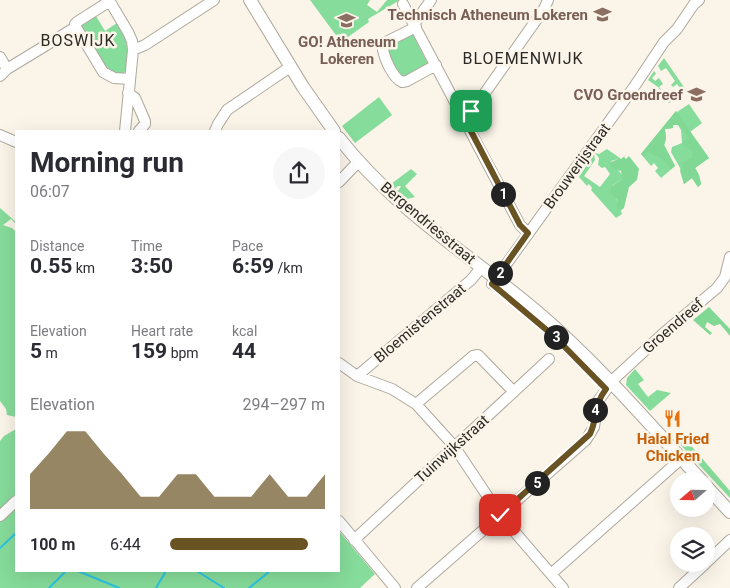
<!DOCTYPE html>
<meta charset="utf-8">
<style>
body{margin:0;font-family:Roboto,sans-serif;background:#f7f7f7;color:#2b2b33;height:100vh;display:flex;flex-direction:column;font-size:19px;white-space:nowrap}
*{box-sizing:border-box;margin:0}
p{font-size:16px;color:#7c7c81}
.icon{flex:none;width:28px;height:28px;fill:none;stroke:currentColor;stroke-width:2;stroke-linecap:round;stroke-linejoin:round}
.map{position:relative;flex:1;overflow:hidden}
.sheet{position:absolute;left:15px;top:130px;width:325px;height:442px;display:flex;flex-direction:column;background:#fff;border-radius:0px;box-shadow:0 5px 20px #0002}
.sheet>*{flex:none}
.needle{width:32px;rotate:250deg}
.tools{position:absolute;left:670px;top:472px;display:grid;gap:10px}
.tools a{display:grid;place-items:center;width:45px;height:45px;border-radius:50%;background:#fff;box-shadow:0 5px 20px #0002;font-size:25px}
.pin{position:absolute;display:grid;place-items:center;width:42px;height:42px;color:#fff;margin:-21px;border-radius:10px;box-shadow:0 2px 8px #0006}
.km{position:absolute;width:25px;height:25px;margin:-12px;border-radius:50%;background:#222;color:#fff;font-size:14px;line-height:25px;text-align:center}
.round{display:grid;place-items:center;flex:none;width:52px;height:52px;border-radius:26px;background:#f7f7f7}
.head{display:flex;align-items:center;justify-content:space-between;height:85px;padding:0 15px}
h1{font-size:28px;font-weight:700;line-height:38px}
.metrics{display:grid;grid-template-columns:repeat(3,1fr);gap:8px;height:85px;padding:5px 15px}
.metrics div{display:grid;align-content:center}
.metrics b{font-size:21px;font-weight:700}
.metrics small{font-size:14px;font-weight:400}
.metrics p{font-size:14px}
.chart{height:140px;padding:10px 15px}
.chart p{display:flex;justify-content:space-between}
.chart svg{width:100%;height:90px;margin-top:5px;fill:#6a5323;opacity:.7}
ul{padding:0 15px;list-style:none;font-size:16px}
li{display:grid;grid-template-columns:80px 60px 1fr;align-items:center;height:38px}
li i{height:12px;border-radius:6px;background:#6a5323}
.map>svg:first-child{display:block}
.green{fill:#86dc9a}
.forest{fill:#81d895}
.lines{fill:none;stroke-linecap:round;stroke-linejoin:round}
.stream{stroke:#2bc3e3;stroke-width:2}
.minor-casing{stroke:#aea89d;stroke-width:12}
.major-casing{stroke:#aea89d;stroke-width:14}
.minor{stroke:#fff;stroke-width:10}
.major{stroke:#fff;stroke-width:12}
.route-casing{stroke:#fff;stroke-width:10}
.route{stroke:#6a5323;stroke-width:6}
.labels{text-anchor:middle;dominant-baseline:central;stroke-width:5;stroke-linejoin:round;paint-order:stroke}
.education-label{font-size:15px;font-weight:bold;fill:#785e54;stroke:#fbf4e9;text-anchor:end}
.street-label{font-size:15px;fill:#2c2a26;stroke:#fbf4e9}
.food-label{font-size:15px;font-weight:bold;fill:#c56008;stroke:#fbf4e9}
.neighbourhood-label{font-size:16px;letter-spacing:1px;fill:#2c2a26;stroke:#fbf4e9}
</style>
<div class="map">
<svg width="730" height="588" viewBox="0 0 730 588">
<rect width="100%" height="100%" fill="#fbf4e9"/>
<path class="green" d="M310 0H370L367 5 377 12 387 0H400L368 19 369 22 341 42Z
M96 16 105 31 117 23C126 39 129 45 127 63 127 69 127 71 122 74 103 74 89 41 79 26Z
M411 31 429 66 404 79 398 77 386 46Z
M664 58 686 90 669 103 658 87 648 80 654 71 656 74 652 78 655 81 659 78 663 84 659 87 667 98 671 95 673 97 678 94 676 91 680 88 677 84 673 87 671 85 675 81 666 68 661 71 658 66Z
M379 97 392 115 355 143 342 126Z
M689 104 702 123 690 132 709 158 695 168 699 175 701 184 698 187 692 178 684 184 680 168 671 152 672 147 682 143 681 130 678 125H673V128L665 129 666 139 664 145 675 166 661 178 655 171 658 168 654 163 651 166 641 154 676 111 678 115 677 112Z
M607 149 617 156 618 159 611 161 622 175V179L612 186 622 214 616 218 591 190 592 188 589 184 587 186 579 177 594 154 595 160 584 176 600 187 610 174 605 167 602 168 598 165 599 158 595 153 599 154Z
M411 169 417 174 405 186 415 197 407 199 398 191 401 186H398L396 188 391 184Z
M0 208 16 222V224L11 219 3 225 12 228 16 232V417L7 415 6 409 0 401Z
M635 369 644 380 638 384 648 397 657 390 671 393 650 411 626 385 627 378Z
M16 429V498L0 513V441L4 436Z
M682 435 730 491V498L676 440Z
M16 505V571H339V531L375 574 360 588H0V520Z"/>
<path class="forest" d="M676 111 709 158 695 168 699 175 701 184 698 187 692 178 684 184 680 171 683 166 682 162 692 158 693 153 691 150 684 146 683 143 688 138 684 130 678 125H673V128L665 129 666 139 664 145 675 166 671 169C668 165 664 160 659 157 654 155 652 156 648 151L643 156 641 154Z
M627 154 624 157 626 159 629 156 639 169 637 180 629 187 624 208 620 211 616 207 618 203 617 199 610 193 611 187 622 179 621 171 613 169 609 163 618 159 617 156 621 159Z
M709 307 730 329V336L720 324 714 326 707 322 705 327 712 333 710 335 693 320Z"/>
<g class="lines">
<path class="stream" d="M0 548 16 533
M78 571 119 588
M197 571 224 588
M49 588 66 571
M156 588 166 571
M249 588 270 571"/>
<defs>
<path id="minor" d="M109 0 128 32 132 41 133 50 125 131
M403 4 520 225 528 233
M414 24 431 0
M76 27 103 72 114 78 130 79
M416 27 388 41 385 44 383 50C385 60 393 78 402 82L407 81 436 65
M133 50 145 45 214 0
M0 57 7 69
M0 76 7 69 76 27 75 24 77 22 110 1
M128 93 135 98 145 121V124L139 131
M463 116 475 107 544 9 548 0
M215 131 218 124 227 110 290 67
M0 135 16 142
M339 182 359 161
M492 284 634 87 664 42 677 29 694 4 699 0
M339 363 357 376 392 389 416 404 454 446 500 515 563 588
M357 376 471 280 481 268
M416 404 473 356 478 355 514 392
M0 516 16 501
M339 521 395 588
M354 540 549 359
M706 563 730 540
M551 574 681 459
M417 588 586 440 594 427 598 401 615 378 666 331 717 288 725 277 730 257
M679 588 705 564"/>
<path id="major" d="M250 0 303 87 334 131
M339 138C397 212 471 255 541 315 599 365 650 425 702 481
M706 486 730 512"/>
</defs>
<use href="#minor" class="minor-casing"/>
<use href="#major" class="major-casing"/>
<use href="#minor" class="minor"/>
<use href="#major" class="major"/>
</g>
<g class="lines">
<defs>
<path id="route" d="M471 111 463 116 520 225 528 233 492 284 555 337 606 389C593 406 598 417 590 434L500 515"/>
</defs>
<use href="#route" class="route-casing"/>
<use href="#route" class="route"/>
</g>
<defs>
<symbol id="school-bare" viewBox="-9 -9 18 18"><path d="M0-5L7-2L0 1L-7-2ZM-4 1L0 2.5L4 1V4Q0 6-4 4Z" fill="#8d6e63" stroke="#fbf4e9" stroke-width="2.5" paint-order="stroke"/></symbol>
<symbol id="restaurant-bare" viewBox="-9 -9 18 18"><path d="M-5-6h1v4h1v-4h1v4h1v-4h1v5L-1.5 .5V6h-2V.5L-5-1ZM5-6V6H3V1.5H1.5Q1.5-4 5-6Z" fill="#e8710a" stroke="#fbf4e9" stroke-width="2.5" paint-order="stroke"/></symbol>
</defs>
<g fill-rule="evenodd">
<use href="#school-bare" x="590" y="2" width="25" height="25"/>
<use href="#school-bare" x="334" y="8" width="25" height="25"/>
<use href="#school-bare" x="684" y="82" width="25" height="25"/>
<use href="#restaurant-bare" x="660" y="406" width="25" height="25"/>
</g>
<g class="labels">
<g class="education-label">
<text x="588" y="15">Technisch Atheneum Lokeren</text>
<text x="347" y="42" text-anchor="middle">GO! Atheneum<tspan x="347" dy="17">Lokeren</tspan></text>
<text x="683" y="95">CVO Groendreef</text>
</g>
<g class="street-label">
<text transform="translate(577 166) rotate(-54)">Brouwerijstraat</text>
<text transform="translate(428 223) rotate(40)">Bergendriesstraat</text>
<text transform="translate(420 323) rotate(-40)">Bloemistenstraat</text>
<text transform="translate(673 326) rotate(-41)">Groendreef</text>
<text transform="translate(452 449) rotate(-42)">Tuinwijkstraat</text>
</g>
<g class="food-label">
<text x="673" y="439">Halal Fried<tspan x="673" dy="17">Chicken</tspan></text>
</g>
<g class="neighbourhood-label">
<text x="78" y="40">BOSWIJK</text>
<text x="523" y="58">BLOEMENWIJK</text>
</g>
</g>
</svg>
<div class="tools">
<a><svg class="needle" viewBox="-14 -14 28 28"><path d="M0-13l5 13h-10z" fill="#e53935"/><path d="M0 13l5-13h-10z" fill="#7c7c81"/></svg></a>
<a><svg class="icon" aria-label="layers" viewBox="0 0 24 24"><path d="M12 4l9 5-9 5-9-5zM3 14l9 5 9-5"/></svg></a>
</div>
<div class="pin" style="left:471px;top:111px;background:#1e9e55"><svg class="icon" aria-label="arrive" viewBox="0 0 24 24"><path d="M6 21V4h12l-3 4 3 4H6"/></svg></div>
<div class="pin" style="left:500px;top:515px;background:#d93025"><svg class="icon" aria-label="check" viewBox="0 0 24 24"><path d="M5 12l5 5 9-10"/></svg></div>
<b class="km" style="left:503px;top:194px">1</b>
<b class="km" style="left:500px;top:273px">2</b>
<b class="km" style="left:556px;top:337px">3</b>
<b class="km" style="left:595px;top:410px">4</b>
<b class="km" style="left:537px;top:483px">5</b>
<section class="sheet">
<div class="head"><div><h1>Morning run</h1><p>06:07</p></div><a class="round"><svg class="icon" aria-label="share" viewBox="0 0 24 24"><path d="M12 15V3M7 8l5-5 5 5M5 13v7h14v-7"/></svg></a></div>
<div class="metrics">
<div><p>Distance</p><b>0.55<small> km</small></b></div>
<div><p>Time</p><b>3:50</b></div>
<div><p>Pace</p><b>6:59<small> /km</small></b></div>
</div>
<div class="metrics">
<div><p>Elevation</p><b>5<small> m</small></b></div>
<div><p>Heart rate</p><b>159<small> bpm</small></b></div>
<div><p>kcal</p><b>44</b></div>
</div>
<div class="chart"><p><span>Elevation</span>294–297 m</p>
<svg viewBox="0 0 160 44" preserveAspectRatio="none"><path d="M0 44V27L10 17L20 6L30 6L40 17L50 27L60 38L70 38L80 27L90 27L100 38L110 38L120 38L130 27L140 38L150 38L160 27V44z"/></svg>
</div>
<ul>
<li><b>100 m</b>6:44<i style="width:89%"></i></li>
</ul>
</section>
</div>
